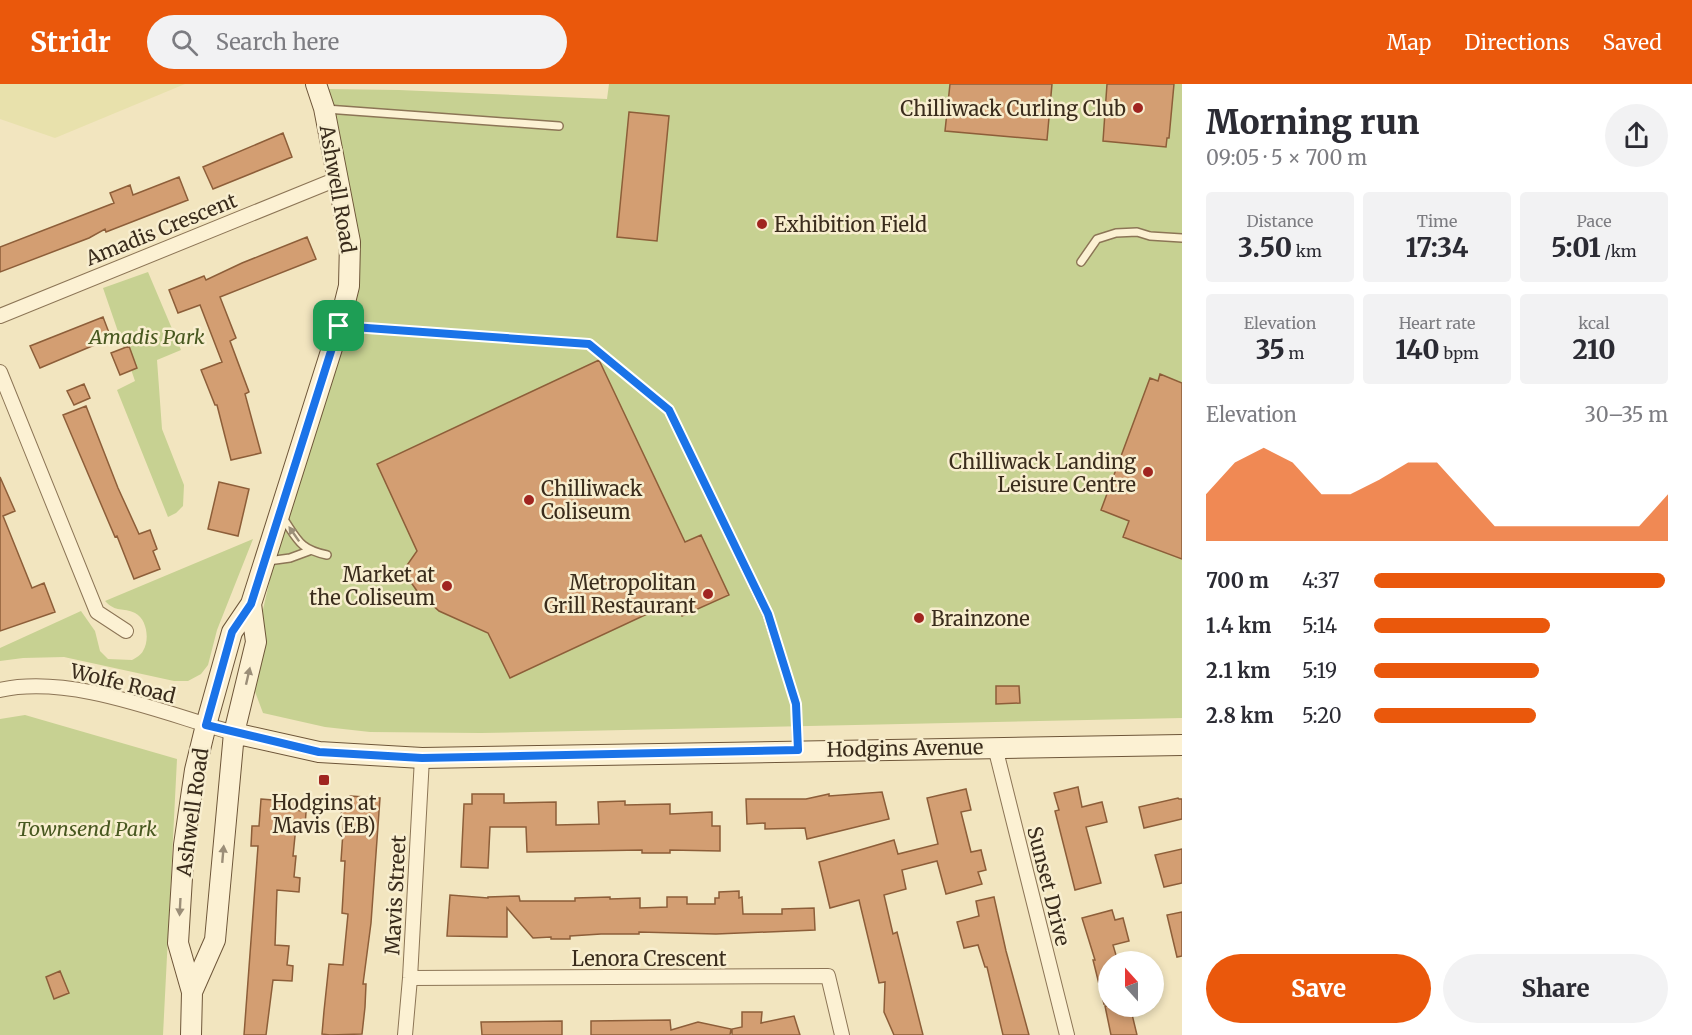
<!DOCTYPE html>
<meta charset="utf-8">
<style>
body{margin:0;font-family:Merriweather,serif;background:#f2f2f3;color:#2b2b33;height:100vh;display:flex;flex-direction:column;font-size:22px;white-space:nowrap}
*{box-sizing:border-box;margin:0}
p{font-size:20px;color:#7c7c81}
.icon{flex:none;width:33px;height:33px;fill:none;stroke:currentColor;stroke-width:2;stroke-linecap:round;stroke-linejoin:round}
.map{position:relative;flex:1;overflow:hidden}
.panel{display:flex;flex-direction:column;background:#fff;width:510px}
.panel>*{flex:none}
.needle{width:39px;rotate:339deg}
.fabs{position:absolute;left:1098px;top:867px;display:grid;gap:12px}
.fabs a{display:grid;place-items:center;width:66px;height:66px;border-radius:50%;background:#fff;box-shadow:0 3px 9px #0003;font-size:30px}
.pin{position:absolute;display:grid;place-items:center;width:51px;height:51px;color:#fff;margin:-26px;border-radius:12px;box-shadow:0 3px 9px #0006}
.round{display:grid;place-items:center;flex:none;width:63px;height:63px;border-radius:32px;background:#f2f2f3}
.overview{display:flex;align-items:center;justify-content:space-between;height:102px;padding:0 24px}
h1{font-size:33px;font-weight:800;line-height:45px}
.metrics{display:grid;grid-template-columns:repeat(3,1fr);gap:9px;height:102px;padding:6px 24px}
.metrics div{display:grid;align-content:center;border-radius:6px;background:#f2f2f3;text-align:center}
.metrics b{font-size:26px;font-weight:800}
.metrics small{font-size:16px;font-weight:400}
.metrics p{font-size:16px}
.chart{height:168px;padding:12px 24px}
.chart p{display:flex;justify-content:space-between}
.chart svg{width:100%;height:108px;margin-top:6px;fill:#ea580c;opacity:.7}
.button{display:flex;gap:12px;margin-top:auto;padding:12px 24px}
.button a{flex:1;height:69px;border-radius:36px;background:#ea580c;color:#fff;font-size:24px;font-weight:800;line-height:69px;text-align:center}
.button a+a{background:#f2f2f3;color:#2b2b33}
ul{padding:0 24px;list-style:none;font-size:20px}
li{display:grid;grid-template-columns:96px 72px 1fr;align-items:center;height:45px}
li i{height:15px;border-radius:8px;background:#ea580c}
header{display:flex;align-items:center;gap:36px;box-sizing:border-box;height:84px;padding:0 30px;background:#ea580c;color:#fff}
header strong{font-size:28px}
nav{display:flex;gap:33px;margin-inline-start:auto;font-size:21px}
.search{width:420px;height:54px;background:#f2f2f3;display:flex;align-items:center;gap:15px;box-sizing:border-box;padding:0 21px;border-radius:33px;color:#7c7c81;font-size:22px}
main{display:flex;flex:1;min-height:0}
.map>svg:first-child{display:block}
.farmland{fill:#e8e1ac}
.green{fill:#c7d192}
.building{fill:#d39e72;stroke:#8d5e39;stroke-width:1.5}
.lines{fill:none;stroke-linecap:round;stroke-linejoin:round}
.lane-casing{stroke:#8c7556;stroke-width:10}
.street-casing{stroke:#8c7556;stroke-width:16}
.secondary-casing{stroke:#6e5639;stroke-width:22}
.lane{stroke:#fcf1d3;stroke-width:7}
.street{stroke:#fcf1d3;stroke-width:14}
.secondary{stroke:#fcf1d3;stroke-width:20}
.oneway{fill:#9b8e78}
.route-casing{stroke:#fff;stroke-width:12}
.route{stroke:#1a73e8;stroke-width:8}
.poi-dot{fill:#a02520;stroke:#f8eecf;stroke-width:2}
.labels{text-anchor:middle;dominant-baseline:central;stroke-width:5;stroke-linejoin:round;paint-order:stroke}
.poi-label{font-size:20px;fill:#3a2c1c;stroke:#f8eecf;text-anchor:end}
.street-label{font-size:20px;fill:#3a2c1c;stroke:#f8eecf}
.park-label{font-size:20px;font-style:italic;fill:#485820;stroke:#f8eecf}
</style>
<header>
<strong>Stridr</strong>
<div class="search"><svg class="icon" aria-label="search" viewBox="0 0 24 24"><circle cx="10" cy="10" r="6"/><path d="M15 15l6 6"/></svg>Search here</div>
<nav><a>Map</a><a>Directions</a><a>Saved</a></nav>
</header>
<main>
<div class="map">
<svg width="1182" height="951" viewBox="0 0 1182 951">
<rect width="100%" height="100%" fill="#f2e5bf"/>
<path class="farmland" d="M0 0H185L55 54 0 35Z"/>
<path class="green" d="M609 0H1182V634L481 649 370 648 325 643 263 629 251 597 261 534 285 430 356 170 326 5 399 6 607 15Z
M148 188 181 266 157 276 162 345 184 401 183 422 176 429 168 433 117 306 135 297 103 204Z
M253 455 217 546 208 581 201 590 188 597H174L64 573 23 574 0 577V564L81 527 95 547 100 567 108 575 132 576C136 574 141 571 143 567 150 556 147 535 135 529 123 523 116 529 105 517Z
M25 631 177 675 163 951H0V635Z"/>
<path class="building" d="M950 0H1052L1047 56 945 47Z
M1107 0H1174L1169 54H1167L1166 63 1103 57Z
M629 28 669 32 657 157 617 153Z
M283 49 292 73 213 105 203 83Z
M179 93 188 116 106 148 105 145 89 154 0 188V163L114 119 110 109 130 101 133 111Z
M307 153 316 175 220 213 236 254 230 257 249 308 245 310 261 369 231 376 217 321H215L201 286 222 278 200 221 178 229 169 206 204 192 206 196 242 179Z
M103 233 111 254 40 284 30 262Z
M129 262 137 284 120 291 111 269Z
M599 276 685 458 701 451 729 511 682 532 675 517 510 594 488 549 439 527 417 507 403 487 417 467 377 380Z
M1160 290 1182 299V475L1123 453 1129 437 1101 426 1150 294 1158 297Z
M84 300 90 314 74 321 67 307Z
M86 322 118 404 139 450 150 446 157 465 153 467 160 485 134 495 117 452 115 453 63 331Z
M0 393 15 427 3 432 32 504 44 499 55 528 0 547Z
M219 398 249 405 238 452 208 445Z
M996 602H1019L1020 619 996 620Z
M1078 703 1082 723 1102 718 1107 738 1086 743 1101 799 1075 806 1055 727 1059 726 1054 709Z
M966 705 971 726 961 728 971 768 981 766 986 786 978 788 982 800 946 810 937 777 902 786 906 805 884 811 893 850 897 848 923 951H894L884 928 885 898 879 899 859 816 830 824 819 778 894 756 898 770 938 760 927 714Z
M882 708 889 735 807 755 805 744 765 745V739L747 740 746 715H806L829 710V712Z
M472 710H504V719L556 718V741L599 740 598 718 625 717V721L670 720V730L712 728V742H720V767L670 766V769H642V766L527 768 526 743H490L488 784 461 783 464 720H472Z
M350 712 380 714 371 839 363 900H366L365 923 362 950 330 951 322 950 324 927 329 880 343 881 348 830 342 829 345 777H341L344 733H341L342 716H349Z
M1178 714 1179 715H1182V735L1144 744 1139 723Z
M261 715 297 718 296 726 306 728 305 743 296 742 293 772H296L294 793 300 794 299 808 277 806 275 861 289 862 287 881 293 882 292 897 273 896 266 951H244L258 762H251L252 742H259Z
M1182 765V799L1164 803 1155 771Z
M739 807V814L742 813 743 830H782V825L814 824 815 846 716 850 639 848V850H601L570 852V855H551V853L533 854 507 824V853L447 852 450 811 488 814V813L519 812 520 817H575V814L610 813V815L640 814V824L667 823V813H687V820H715V814H719V808Z
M994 813 1006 867 1029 951H1003L987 883H985L978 861 964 864 957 838 979 832 976 817Z
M1112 826 1115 836 1123 834 1129 857 1113 861 1118 878H1108V919L1104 920 1093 876H1095L1082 834Z
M1182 828V872L1177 873 1167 831Z
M60 887 69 909 54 915 46 893Z
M1105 922H1130L1137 951H1111Z
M742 928H762L761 939 794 932 800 951H732V945L742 943Z
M670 936 671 946 698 938 731 945 730 951H591V937Z
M562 937V951H482L481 938Z"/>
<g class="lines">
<defs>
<path id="lane" d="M326 25 559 42
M1081 178 1097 155 1116 149 1137 148 1150 152 1182 154
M342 242 589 260 669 326 767 530 796 620 797 665
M283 434C298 456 299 465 327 471
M268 477 290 474 309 467"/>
<path id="street" d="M0 232 337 95
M0 288 97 528 126 547
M0 606C72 590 165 630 234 649
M995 663 1067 951
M410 894 828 892 842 951
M405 951 410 894 422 674"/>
<path id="secondary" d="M234 649 319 668 422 674 1182 661
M192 908 215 856 234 649 256 558 251 520
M191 951 192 908 178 859 184 761 195 686 206 641 232 548 251 520 339 242 349 202 350 158 324 24 316 0"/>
</defs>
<use href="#lane" class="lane-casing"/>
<use href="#street" class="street-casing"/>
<use href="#secondary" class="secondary-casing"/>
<use href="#lane" class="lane"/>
<use href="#street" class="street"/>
<use href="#secondary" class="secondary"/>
</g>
<defs><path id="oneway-solid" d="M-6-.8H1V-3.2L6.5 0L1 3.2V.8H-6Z" transform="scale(1.5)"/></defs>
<g class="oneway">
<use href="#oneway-solid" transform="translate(294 450) rotate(-125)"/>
<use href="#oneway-solid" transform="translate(248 592) rotate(-77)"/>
<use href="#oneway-solid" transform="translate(223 770) rotate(-85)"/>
<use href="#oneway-solid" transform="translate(180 823) rotate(93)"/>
</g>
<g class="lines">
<defs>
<path id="route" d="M339 242 589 260 669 326 768 530 796 620 798 666 422 674 319 668 206 641 232 548 251 520Z"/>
</defs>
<use href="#route" class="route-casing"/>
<use href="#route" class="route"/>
</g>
<g class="poi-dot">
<circle cx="1138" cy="24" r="6"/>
<circle cx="762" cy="140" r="6"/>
<circle cx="1148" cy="388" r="6"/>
<circle cx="529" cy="416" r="6"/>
<circle cx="447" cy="502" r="6"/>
<circle cx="708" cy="510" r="6"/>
<circle cx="919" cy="534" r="6"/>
<rect x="318" y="690" width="12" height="12" rx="3"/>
</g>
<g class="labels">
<g class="poi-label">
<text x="1126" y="24">Chilliwack Curling Club</text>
<text x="774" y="140" text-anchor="start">Exhibition Field</text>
<text x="1136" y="377">Chilliwack Landing<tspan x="1136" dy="23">Leisure Centre</tspan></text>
<text x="541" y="404" text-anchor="start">Chilliwack<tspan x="541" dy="23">Coliseum</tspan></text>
<text x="435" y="490">Market at<tspan x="435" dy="23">the Coliseum</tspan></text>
<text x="696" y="498">Metropolitan<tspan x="696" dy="23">Grill Restaurant</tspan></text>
<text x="931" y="534" text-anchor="start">Brainzone</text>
<text x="324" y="718" text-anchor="middle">Hodgins at<tspan x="324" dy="23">Mavis (EB)</tspan></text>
</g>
<g class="street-label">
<text transform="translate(338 105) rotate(80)">Ashwell Road</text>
<text transform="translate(161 145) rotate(-22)">Amadis Crescent</text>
<text transform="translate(123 599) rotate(14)">Wolfe Road</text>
<text transform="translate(905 664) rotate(-1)">Hodgins Avenue</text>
<text transform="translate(192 728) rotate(-82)">Ashwell Road</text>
<text transform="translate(1049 802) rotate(76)">Sunset Drive</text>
<text transform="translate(395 811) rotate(-87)">Mavis Street</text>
<text x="649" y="874">Lenora Crescent</text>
</g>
<g class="park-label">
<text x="147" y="252">Amadis Park</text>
<text x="87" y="744">Townsend Park</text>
</g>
</g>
</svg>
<div class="fabs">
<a><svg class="needle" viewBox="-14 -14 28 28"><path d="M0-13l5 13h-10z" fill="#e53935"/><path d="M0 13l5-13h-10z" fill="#7c7c81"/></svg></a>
</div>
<div class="pin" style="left:339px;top:242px;background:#1e9e55"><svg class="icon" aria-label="arrive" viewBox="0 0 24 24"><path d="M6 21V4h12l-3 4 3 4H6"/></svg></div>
</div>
<section class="panel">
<div class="overview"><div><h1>Morning run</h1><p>09:05 · 5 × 700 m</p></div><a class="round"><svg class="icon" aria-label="share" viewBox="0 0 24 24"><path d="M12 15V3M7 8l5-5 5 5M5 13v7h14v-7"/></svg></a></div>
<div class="metrics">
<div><p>Distance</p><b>3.50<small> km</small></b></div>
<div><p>Time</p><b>17:34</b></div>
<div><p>Pace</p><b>5:01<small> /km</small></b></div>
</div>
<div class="metrics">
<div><p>Elevation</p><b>35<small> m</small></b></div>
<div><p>Heart rate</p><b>140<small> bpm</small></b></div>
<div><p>kcal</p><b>210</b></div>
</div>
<div class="chart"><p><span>Elevation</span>30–35 m</p>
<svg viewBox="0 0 160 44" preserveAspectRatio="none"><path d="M0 44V25L10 12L20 6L30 12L40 25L50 25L60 19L70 12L80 12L90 25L100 38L110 38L120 38L130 38L140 38L150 38L160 25V44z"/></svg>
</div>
<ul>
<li><b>700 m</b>4:37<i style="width:99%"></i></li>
<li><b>1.4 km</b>5:14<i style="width:60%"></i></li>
<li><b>2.1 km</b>5:19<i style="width:56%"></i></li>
<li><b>2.8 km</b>5:20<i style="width:55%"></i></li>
</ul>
<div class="button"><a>Save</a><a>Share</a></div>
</section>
</main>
